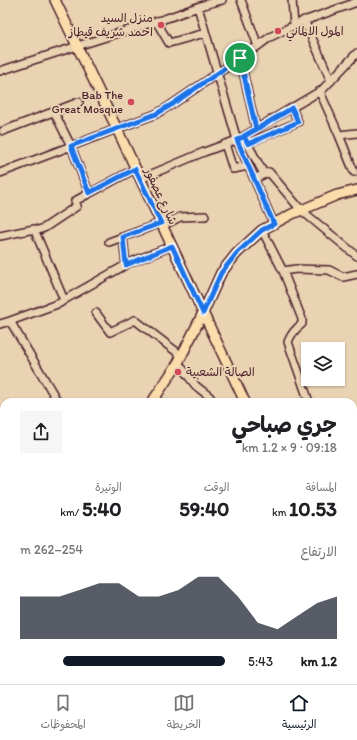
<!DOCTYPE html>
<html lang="ar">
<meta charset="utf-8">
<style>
body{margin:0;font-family:Itim,"Playpen Sans Arabic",sans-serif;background:#f6f6f6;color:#202124;direction:rtl;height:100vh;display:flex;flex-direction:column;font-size:15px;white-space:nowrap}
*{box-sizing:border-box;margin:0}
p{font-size:13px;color:#757577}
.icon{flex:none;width:22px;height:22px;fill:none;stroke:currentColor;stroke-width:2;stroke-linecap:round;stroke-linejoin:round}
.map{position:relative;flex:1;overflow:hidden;direction:ltr}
.panel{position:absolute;left:0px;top:398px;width:357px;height:286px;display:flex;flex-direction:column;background:#fff;border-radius:12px 12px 0 0;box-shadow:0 1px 3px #0004;direction:rtl}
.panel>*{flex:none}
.controls{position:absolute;left:301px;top:342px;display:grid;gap:8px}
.controls a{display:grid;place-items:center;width:44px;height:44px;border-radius:0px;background:#fff;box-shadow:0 1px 3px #0004;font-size:20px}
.pin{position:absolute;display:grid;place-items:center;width:34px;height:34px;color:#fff;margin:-17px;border:2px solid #fff;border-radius:50%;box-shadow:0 1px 4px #0007}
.round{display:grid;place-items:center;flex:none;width:42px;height:42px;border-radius:0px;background:#f6f6f6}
.overview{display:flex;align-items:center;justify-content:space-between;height:68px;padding:0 20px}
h1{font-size:22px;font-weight:700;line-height:30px}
.metrics{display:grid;grid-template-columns:repeat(3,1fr);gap:6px;height:68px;padding:4px 20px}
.metrics div{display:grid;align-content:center}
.metrics b{font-size:20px;font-weight:700}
.metrics small{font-size:11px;font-weight:400}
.metrics p{font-size:11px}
.chart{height:112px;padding:8px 20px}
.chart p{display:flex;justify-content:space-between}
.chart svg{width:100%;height:72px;margin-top:4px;fill:#111827;opacity:.7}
ul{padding:0 20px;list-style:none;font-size:13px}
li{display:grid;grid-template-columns:64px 48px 1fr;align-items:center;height:30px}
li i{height:10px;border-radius:5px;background:#111827}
.dock{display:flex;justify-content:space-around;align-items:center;height:56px;border-top:1px solid #e0e0e0;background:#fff;font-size:11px;color:#757577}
.dock a{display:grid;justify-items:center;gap:2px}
.dock .current{color:#111827}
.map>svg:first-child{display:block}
.built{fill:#e3c4a6}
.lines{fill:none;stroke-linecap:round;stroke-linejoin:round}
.minor-casing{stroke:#4a1f2b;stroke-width:10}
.major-casing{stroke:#4a1f2b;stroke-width:12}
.minor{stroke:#ead3b3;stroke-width:7}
.major{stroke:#faddab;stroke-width:9}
.route-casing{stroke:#fff;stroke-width:8}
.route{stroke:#1a73e8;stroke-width:5}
.poi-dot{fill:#d1495b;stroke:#ead3b3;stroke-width:1.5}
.labels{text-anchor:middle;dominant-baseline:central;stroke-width:4;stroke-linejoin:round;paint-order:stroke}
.poi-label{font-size:12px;fill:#4a1f2b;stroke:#ead3b3;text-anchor:end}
.street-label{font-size:12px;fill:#4a1f2b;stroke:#ead3b3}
</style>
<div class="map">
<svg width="357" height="684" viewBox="0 0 357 684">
<rect width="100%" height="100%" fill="#ead3b3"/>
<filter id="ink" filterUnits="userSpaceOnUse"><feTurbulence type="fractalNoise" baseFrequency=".025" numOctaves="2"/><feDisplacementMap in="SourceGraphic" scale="8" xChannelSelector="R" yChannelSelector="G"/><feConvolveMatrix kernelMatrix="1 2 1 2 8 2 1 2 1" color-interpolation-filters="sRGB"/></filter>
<g filter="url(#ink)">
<path class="built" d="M353 546 357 553V568L353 570Z"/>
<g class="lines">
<defs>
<path id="minor" d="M241 0 258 46
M292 0 294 25
M198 7 237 140 274 224
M304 20 331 81
M156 21 169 43 205 33
M240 58 256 129
M0 71C54 53 109 36 164 19 183 13 202 4 222 0
M320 92 339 135
M54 112 71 146 89 193
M3 131 79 102
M245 139 264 174
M248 143 298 122 292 108
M225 144 233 169 248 166
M354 172 339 135 357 133
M0 173 156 114 171 105 258 46 270 37 301 22 357 2
M140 179 204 152 237 140 244 136 322 90 357 53
M254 179 269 172 301 210 357 256
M162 226 180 217 205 216
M262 230 283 271 302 319V324C295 329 291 334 288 342L309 402
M35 231 44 228 77 206 75 201 135 169
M0 236 34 229 64 300 60 303 10 321
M123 237 126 265
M109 242 161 223
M283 271 296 269 329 270 343 277 357 274
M64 300 129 263 172 246
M96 313 110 332 135 320 182 356
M0 324 10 321 58 402
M178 363 196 386 210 397 213 402
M0 448 4 446
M353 506 357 505
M353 534 357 541
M0 567 4 566
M353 573 357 571
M0 605 4 604
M353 638 357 636
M0 642 4 649
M353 675 357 673
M21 680 23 684
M89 680 91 684
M224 680 225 684
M257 680 258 684
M282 680 284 684
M322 680 323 684
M47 684 58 680
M167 684 183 680
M336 684 344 680"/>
<path id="major" d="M55 0 117 129 245 402
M152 402 178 363 203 313 221 273 237 253 262 230 292 214 337 195 357 190
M353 434 357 433
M0 474 4 486
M0 500 4 511
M0 624 4 618
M0 638 4 632"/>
</defs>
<use href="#minor" class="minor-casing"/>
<use href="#major" class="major-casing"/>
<use href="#minor" class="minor"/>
<use href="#major" class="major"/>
</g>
</g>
<g class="lines" filter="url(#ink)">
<defs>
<path id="route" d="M240 58 171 105 156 114 71 146 89 193 135 169 161 223 123 237 126 265 172 246 203 313 221 273 237 253 262 230 274 224 237 140C256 130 274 119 292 108L298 122 248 144 244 136 256 129 240 58"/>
</defs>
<use href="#route" class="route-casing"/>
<use href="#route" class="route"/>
</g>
<g class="poi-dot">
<circle cx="161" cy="25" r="4"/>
<circle cx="278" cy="31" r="4"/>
<circle cx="131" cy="102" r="4"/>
<circle cx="178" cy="372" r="4"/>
</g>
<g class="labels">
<g class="poi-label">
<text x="153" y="18">منزل السيد<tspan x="153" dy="14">احمد شريف قيطاز</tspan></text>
<text x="286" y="31" text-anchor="start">المول الالماني</text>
<text x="123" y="95">Bab The<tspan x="123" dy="14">Great Mosque</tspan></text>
<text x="186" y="372" text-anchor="start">الصالة الشعبية</text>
</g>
<g class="street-label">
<text transform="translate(161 196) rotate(65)">شارع عصفور</text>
</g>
</g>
</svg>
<div class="controls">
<a><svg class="icon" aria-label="layers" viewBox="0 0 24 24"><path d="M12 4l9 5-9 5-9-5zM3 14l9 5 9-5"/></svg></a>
</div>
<div class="pin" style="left:240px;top:58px;background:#1e9e55"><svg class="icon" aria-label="arrive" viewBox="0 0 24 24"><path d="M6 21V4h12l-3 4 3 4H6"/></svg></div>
<section class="panel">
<div class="overview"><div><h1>جري صباحي</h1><p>09:18 · 9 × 1.2 km</p></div><a class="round"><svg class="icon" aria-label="share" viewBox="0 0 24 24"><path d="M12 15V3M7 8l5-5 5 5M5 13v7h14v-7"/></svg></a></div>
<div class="metrics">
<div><p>المسافة</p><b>10.53<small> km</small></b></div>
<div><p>الوقت</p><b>59:40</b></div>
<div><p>الوتيرة</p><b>5:40<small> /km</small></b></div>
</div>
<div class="chart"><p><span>الارتفاع</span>254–262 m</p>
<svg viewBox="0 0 160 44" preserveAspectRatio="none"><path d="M0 44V18L10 18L20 18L30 14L40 10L50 10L60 18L70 18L80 14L90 6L100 6L110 18L120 34L130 38L140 30L150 22L160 18V44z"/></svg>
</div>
<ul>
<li><b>1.2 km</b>5:43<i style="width:79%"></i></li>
</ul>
</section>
</div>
<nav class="dock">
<a class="current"><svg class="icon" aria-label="home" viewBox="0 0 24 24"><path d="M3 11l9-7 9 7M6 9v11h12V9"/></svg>الرئيسية</a>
<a><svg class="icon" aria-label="map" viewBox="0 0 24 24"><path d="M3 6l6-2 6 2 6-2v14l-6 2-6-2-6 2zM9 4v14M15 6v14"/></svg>الخريطة</a>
<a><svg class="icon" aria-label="saved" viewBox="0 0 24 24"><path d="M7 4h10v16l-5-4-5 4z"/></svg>المحفوظات</a>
</nav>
